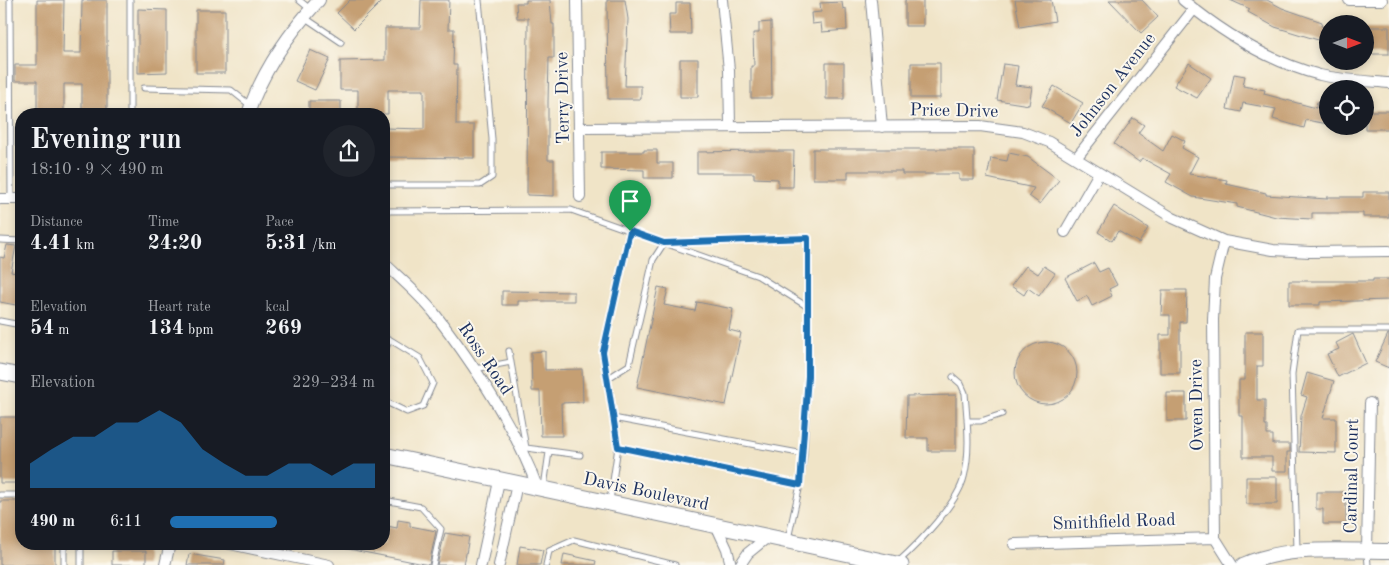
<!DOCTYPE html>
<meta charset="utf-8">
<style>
body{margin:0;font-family:"Old Standard TT",serif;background:#20242c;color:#f1f3f6;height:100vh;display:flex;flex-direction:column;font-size:19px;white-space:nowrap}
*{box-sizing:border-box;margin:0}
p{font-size:16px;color:#9ea1a6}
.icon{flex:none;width:28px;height:28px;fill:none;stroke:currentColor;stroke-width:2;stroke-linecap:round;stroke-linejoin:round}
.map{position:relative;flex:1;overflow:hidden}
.panel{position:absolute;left:15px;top:108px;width:375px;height:442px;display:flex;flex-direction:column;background:#171b24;border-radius:20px;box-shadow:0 2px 8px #0003}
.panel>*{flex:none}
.needle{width:32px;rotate:90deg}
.tools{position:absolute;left:1319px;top:15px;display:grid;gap:10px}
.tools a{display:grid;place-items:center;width:55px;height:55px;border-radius:50%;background:#171b24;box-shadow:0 2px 8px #0003;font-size:25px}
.pin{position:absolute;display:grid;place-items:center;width:42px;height:42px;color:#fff;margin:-51px -21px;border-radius:50% 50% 50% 0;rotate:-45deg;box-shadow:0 0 5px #0007}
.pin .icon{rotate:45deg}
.round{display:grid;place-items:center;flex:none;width:52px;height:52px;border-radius:26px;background:#20242c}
.headline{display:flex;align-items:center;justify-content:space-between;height:85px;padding:0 15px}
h1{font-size:28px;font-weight:800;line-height:38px}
.figures{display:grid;grid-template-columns:repeat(3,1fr);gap:8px;height:85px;padding:5px 15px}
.figures div{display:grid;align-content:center}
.figures b{font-size:21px;font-weight:800}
.figures small{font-size:14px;font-weight:400}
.figures p{font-size:14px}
.chart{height:140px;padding:10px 15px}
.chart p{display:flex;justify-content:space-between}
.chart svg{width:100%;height:90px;margin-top:5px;fill:#1f6fb2;opacity:.7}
ul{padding:0 15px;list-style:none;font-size:16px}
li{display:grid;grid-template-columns:80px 60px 1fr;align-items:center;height:38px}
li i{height:12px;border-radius:6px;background:#1f6fb2}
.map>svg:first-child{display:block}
.building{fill:#c59f73}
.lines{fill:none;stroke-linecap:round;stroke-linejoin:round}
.service-casing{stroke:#868a92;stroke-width:7}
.minor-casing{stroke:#868a92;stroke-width:12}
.tertiary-casing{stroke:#868a92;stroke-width:14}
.secondary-casing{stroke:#868a92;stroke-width:16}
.primary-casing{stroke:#868a92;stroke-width:17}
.service{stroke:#fff;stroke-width:5}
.minor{stroke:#fff;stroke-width:10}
.tertiary{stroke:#fff;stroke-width:12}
.secondary{stroke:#fff;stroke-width:14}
.primary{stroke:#fff;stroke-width:15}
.route-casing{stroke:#fff;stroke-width:10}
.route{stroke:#1f6fb2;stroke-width:6}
.labels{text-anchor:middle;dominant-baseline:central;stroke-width:4;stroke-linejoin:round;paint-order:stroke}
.street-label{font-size:18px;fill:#1b2f5e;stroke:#fbf7ec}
</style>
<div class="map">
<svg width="1389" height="565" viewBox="0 0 1389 565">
<rect width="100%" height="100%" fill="#fbf7ec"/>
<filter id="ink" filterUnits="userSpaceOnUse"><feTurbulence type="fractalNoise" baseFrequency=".02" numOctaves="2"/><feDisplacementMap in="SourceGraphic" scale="10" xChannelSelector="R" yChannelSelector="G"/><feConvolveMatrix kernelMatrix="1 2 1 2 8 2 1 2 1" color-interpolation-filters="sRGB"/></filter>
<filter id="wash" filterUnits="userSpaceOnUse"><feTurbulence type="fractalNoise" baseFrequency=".0096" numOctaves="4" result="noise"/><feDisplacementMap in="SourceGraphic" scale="20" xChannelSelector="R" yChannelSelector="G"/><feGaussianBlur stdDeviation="1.12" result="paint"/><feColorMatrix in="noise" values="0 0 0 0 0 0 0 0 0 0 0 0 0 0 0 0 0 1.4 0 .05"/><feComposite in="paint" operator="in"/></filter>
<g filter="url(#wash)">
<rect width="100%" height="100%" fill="#f0e4c7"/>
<g id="blocks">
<path class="building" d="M37 0H64L63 53H81L82 0H107V114H82V84H64V114H37V81H15V65H37Z
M350 0H383L354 29 337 13Z
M421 0H449L448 29H454L453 65H457L456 125H474V158L384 157V128L424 129V90H388V114H358V90H340V61L385 60V28H420Z
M526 0H550L552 24H554V58H549L548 102V160H554V196L527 195 528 18H517L516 3H526Z
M607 0H625L628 19 625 86H641V99H608Z
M905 0H923V26H905Z
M1015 0H1051L1055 21 1020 27Z
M1109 0H1142L1158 17 1141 33Z
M1230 0H1267L1282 8 1322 22 1321 26 1328 28V43L1275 27 1248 12 1250 9Z
M842 2 843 9 846 8 847 30 822 32 821 23 812 24 811 13 821 12 820 3Z
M676 3H690L691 34H670L669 14H676Z
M138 9 167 10V72L138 73Z
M196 10H225V73H196Z
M771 22 772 98H751V66H754L753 33H759V23Z
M1365 27H1389V54H1365Z
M310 50 330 59 315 90 295 81Z
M680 59H698V97H680Z
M826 63H844V99H826Z
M911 63H940V98H911Z
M1189 63 1211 78 1197 98 1174 86Z
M1003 64 1018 66 1015 85 1032 87 1029 105 997 100Z
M1234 74 1245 76 1243 86 1265 90 1264 94 1316 108 1317 102 1328 104V124L1306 120 1304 128 1273 119 1276 109 1243 103 1241 112 1227 109Z
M1054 86 1083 103 1071 123 1042 106Z
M309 101H341V114H309Z
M1365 111H1389V129H1365Z
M1133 118 1144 125 1138 133 1163 151 1172 134 1185 141 1182 148 1198 157 1189 174 1227 180 1226 184 1266 193V195L1327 199V197H1363V192H1389V217H1363V213H1312V219L1276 217 1237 207V204L1193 197 1166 182 1171 174 1142 158 1139 162 1114 144Z
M813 149H974V180H959V174H902V171H848V179H813Z
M644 150H657V163H673V178H644V170L601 169V152H644Z
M755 151H794L793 187H778V179L754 178V173H697V152Z
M1009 153 1028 157 1059 180 1040 204 1029 196 1034 188 987 178 991 158 1007 161Z
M1114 206 1148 228 1139 243 1118 231 1112 241 1098 232Z
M7 245 16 246 11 272 21 274V306L0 302V257L4 258Z
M1094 263 1099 272 1108 268 1117 285 1109 289 1112 296 1092 306 1087 296 1077 301 1065 278Z
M1026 266 1038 274 1044 266 1055 273 1039 296 1028 288 1024 295 1011 286Z
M1373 279H1389V300L1320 302V305H1289V281H1373Z
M658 287 668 289 664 305 695 311 697 302 733 309 729 330 741 333 726 405 637 387Z
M1162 290H1187L1186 322H1180V373H1160V335H1170V315H1161Z
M502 291 574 292V301H518V305H502Z
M1245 332H1263V366H1257V400H1265V426H1267V435H1273V444H1290V452H1287V471H1272V457H1243V416H1239V380H1245Z
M1353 334 1366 363 1338 377 1327 354 1339 349 1336 343Z
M1388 334H1389V368L1375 362Z
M1015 373a31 31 0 1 1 62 0a31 31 0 1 1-62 0Z
M545 351V370L582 369 583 402 561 403 562 436H541L540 391H532L531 352Z
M1307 373 1334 381 1323 418H1336V453L1299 452 1301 416 1307 397 1301 395Z
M1167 393H1186V421H1167Z
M956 395V451H928V438H906L907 396Z
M0 417H20L21 483H0Z
M1246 477H1277V504H1246Z
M1316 492H1346V524H1323V509H1316Z
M0 501H21V544H55V565H0Z
M398 520 410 522V526L436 531 429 565 343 548V544H384L387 526 397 528Z
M445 533 469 537 464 565H437Z
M520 546 543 550 540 565H517Z
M112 551H146V565H112Z
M189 554 225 560 224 565H187Z
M564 554 596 561 595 565H562Z"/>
</g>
</g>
<g filter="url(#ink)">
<use href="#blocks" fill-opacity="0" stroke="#868a92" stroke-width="1"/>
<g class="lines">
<defs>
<path id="service" d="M10 0 11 199
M130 0V114
M299 0 310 9
M304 17 341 42
M144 88 231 90 251 106
M384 185H480L492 177V139L479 0
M384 211 571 210 758 276 808 307
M0 240 21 241
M0 321 21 325
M384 336 420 358 433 383 423 406 407 412 384 401
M384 351 390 340
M509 351 526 448 580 455
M475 369 511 362
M607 379 629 365 653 260 664 243 808 238V376L804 454
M613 418 804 454 800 485 788 539
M967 421H981L1002 414
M618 447 800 485
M544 487 549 452
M0 495H21
M384 500 421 507 441 529 433 565
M610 501 618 447 603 352 630 231
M1297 550 1292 374 1298 330H1389
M1367 553 1368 565
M898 562C918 544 958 503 964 477 971 450 967 420 965 393L961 384 953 377
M64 565V544
M81 565V544
M546 565 549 551 574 540 675 565"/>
<path id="minor" d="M577 0 580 197
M722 0 729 70 730 126
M871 0 882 127
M1183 0C1223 33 1270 62 1320 75 1343 80 1366 81 1389 83
M1349 0H1382
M579 128 980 126 1023 132 1049 142 1173 218 1224 241 1273 250 1310 252 1389 251
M1077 157 1194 9
M0 199H21
M1065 232 1099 173
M1224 241 1215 279 1213 320 1215 538 1232 565
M384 263C401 279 421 296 435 314 476 367 515 427 538 489
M716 525 727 549 731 565
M230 544 329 565
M1014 544 1215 538
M1367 551 1370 403
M165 565 170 544
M481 565 499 481
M499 565 517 484
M740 565 748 553 769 536"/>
<path id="tertiary" d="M248 114C262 71 289 33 319 0"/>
<path id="secondary" d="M1243 565C1289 545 1340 551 1389 551"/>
<path id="primary" d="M0 372 21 376
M384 455 901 565"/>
</defs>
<use href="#service" class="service-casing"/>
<use href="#minor" class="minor-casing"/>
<use href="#tertiary" class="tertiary-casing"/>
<use href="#secondary" class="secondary-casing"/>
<use href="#primary" class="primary-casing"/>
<use href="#service" class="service"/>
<use href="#minor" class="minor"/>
<use href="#tertiary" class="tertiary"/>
<use href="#secondary" class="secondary"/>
<use href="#primary" class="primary"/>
</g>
</g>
<g class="lines" filter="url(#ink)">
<defs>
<path id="route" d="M630 231 664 243 808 238V376L800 485 618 447 603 352Z"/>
</defs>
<use href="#route" class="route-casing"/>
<use href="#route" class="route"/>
</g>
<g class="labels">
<g class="street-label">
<text transform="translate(1113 85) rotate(-52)">Johnson Avenue</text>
<text transform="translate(563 98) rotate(-91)">Terry Drive</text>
<text transform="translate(954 111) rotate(1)">Price Drive</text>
<text transform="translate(485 359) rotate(56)">Ross Road</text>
<text transform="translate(1197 405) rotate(-91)">Owen Drive</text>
<text transform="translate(1352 476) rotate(-89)">Cardinal Court</text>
<text transform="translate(646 492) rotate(12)">Davis Boulevard</text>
<text transform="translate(1114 522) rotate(-2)">Smithfield Road</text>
</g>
</g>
</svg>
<div class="tools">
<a><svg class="needle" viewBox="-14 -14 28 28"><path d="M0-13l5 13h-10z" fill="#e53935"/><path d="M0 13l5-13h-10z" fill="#9ea1a6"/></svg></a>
<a><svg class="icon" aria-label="locate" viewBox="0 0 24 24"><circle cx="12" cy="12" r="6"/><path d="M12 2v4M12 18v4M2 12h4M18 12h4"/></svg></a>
</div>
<div class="pin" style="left:630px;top:231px;background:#1e9e55"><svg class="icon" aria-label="arrive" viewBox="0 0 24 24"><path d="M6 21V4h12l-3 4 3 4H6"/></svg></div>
<section class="panel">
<div class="headline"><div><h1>Evening run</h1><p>18:10 · 9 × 490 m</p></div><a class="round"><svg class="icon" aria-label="share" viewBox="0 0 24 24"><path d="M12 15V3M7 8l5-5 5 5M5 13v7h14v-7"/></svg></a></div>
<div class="figures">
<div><p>Distance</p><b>4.41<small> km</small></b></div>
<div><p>Time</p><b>24:20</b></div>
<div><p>Pace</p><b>5:31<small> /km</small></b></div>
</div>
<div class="figures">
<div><p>Elevation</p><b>54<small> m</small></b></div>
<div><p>Heart rate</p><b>134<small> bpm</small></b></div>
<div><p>kcal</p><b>269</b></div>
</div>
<div class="chart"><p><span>Elevation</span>229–234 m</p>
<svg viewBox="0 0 160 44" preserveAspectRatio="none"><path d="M0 44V32L10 25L20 19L30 19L40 12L50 12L60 6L70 12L80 25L90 32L100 38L110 38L120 32L130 32L140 38L150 32L160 32V44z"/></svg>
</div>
<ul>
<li><b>490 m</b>6:11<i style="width:52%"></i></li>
</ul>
</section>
</div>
